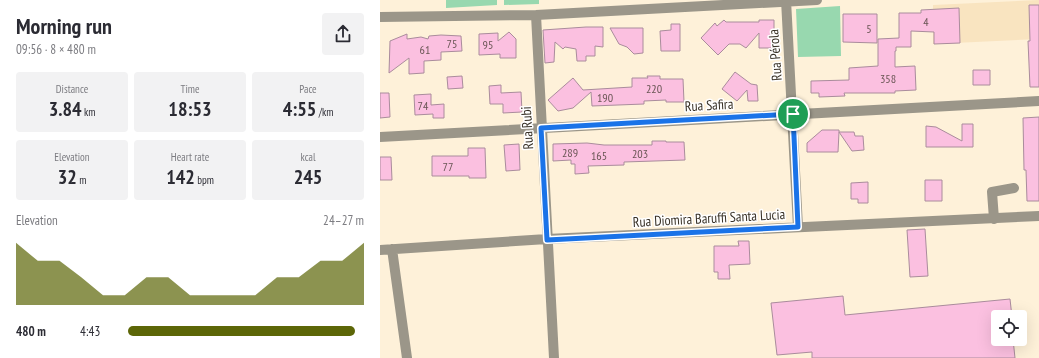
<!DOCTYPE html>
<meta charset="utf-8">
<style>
body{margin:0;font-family:"PT Sans Narrow",sans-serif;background:#f2f2f3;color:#2b2b33;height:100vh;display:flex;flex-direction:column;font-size:15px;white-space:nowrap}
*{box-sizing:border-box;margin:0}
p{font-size:13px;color:#7c7c81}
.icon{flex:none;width:22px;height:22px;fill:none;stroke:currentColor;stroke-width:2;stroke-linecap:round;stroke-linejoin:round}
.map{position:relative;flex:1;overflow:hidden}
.panel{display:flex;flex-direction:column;background:#fff;width:380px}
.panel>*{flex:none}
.tools{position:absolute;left:611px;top:310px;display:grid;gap:8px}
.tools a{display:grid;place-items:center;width:36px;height:36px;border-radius:4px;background:#fff;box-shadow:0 4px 16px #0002;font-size:20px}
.pin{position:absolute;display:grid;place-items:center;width:34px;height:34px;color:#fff;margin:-17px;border:2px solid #fff;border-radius:50%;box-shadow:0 1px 4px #0007}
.round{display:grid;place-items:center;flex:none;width:42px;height:42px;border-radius:4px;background:#f2f2f3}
.headline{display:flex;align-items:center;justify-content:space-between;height:68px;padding:0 16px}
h1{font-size:22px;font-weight:700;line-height:30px}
.metrics{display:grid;grid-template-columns:repeat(3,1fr);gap:6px;height:68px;padding:4px 16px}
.metrics div{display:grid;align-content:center;border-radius:4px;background:#f2f2f3;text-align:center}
.metrics b{font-size:20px;font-weight:700}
.metrics small{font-size:11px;font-weight:400}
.metrics p{font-size:11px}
.chart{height:112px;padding:8px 16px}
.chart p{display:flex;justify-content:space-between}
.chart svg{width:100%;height:72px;margin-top:4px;fill:#5c6607;opacity:.7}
ul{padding:0 16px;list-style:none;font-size:13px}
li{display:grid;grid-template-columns:64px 48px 1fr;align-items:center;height:30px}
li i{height:10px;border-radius:5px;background:#5c6607}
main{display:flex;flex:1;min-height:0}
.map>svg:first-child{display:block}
.built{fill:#f9e4c0}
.green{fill:#98d8af}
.building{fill:#fbc0e0;stroke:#aa8c9c}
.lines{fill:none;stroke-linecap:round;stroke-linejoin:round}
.minor{stroke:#9b9689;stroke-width:10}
.route-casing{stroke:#fff;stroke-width:8}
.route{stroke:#1a73e8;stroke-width:5}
.labels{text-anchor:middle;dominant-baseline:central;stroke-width:3;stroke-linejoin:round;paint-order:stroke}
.number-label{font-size:12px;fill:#695554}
.street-label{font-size:14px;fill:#383126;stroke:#fff}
</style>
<main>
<section class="panel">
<div class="headline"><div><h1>Morning run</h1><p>09:56 · 8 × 480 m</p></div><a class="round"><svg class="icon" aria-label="share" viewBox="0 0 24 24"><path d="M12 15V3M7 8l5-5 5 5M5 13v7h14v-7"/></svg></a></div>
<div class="metrics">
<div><p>Distance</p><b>3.84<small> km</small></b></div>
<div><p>Time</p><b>18:53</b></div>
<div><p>Pace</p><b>4:55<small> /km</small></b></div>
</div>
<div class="metrics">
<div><p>Elevation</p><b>32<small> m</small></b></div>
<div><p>Heart rate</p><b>142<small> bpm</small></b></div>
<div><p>kcal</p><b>245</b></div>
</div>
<div class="chart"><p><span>Elevation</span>24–27 m</p>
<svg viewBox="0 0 160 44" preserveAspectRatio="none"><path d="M0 44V6L10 17L20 17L30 27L40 38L50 38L60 27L70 27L80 38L90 38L100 38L110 38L120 27L130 27L140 17L150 17L160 6V44z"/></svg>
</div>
<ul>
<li><b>480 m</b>4:43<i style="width:96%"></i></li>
</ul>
</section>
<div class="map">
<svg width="659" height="358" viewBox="0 0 659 358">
<rect width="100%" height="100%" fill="#fef1d9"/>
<path class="built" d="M659 0V39L553 44V5Z"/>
<path class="green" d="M66 0H117V5L66 8Z
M124 0H159V4L124 5Z
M460 6 461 56 418 57 416 9Z"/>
<path class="building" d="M649 5H659V87H650L648 41H650Z
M579 8 580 43 554 44V32L531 31V47H516V51H515V67L535 66 536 90 515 91V93H464L465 96 439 97V93H431V81L469 80V68L498 66V39L519 38V13H541V10Z
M463 14H497V43L463 42Z
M344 20 346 22H379V20H394V48H379V33L366 48 360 44H349L338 55 321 38 335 23 337 26Z
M291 24H300V51H281L280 31 291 30Z
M206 27H223V47L215 46V56H206V61H197L196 49 185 47 183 49 175 42 174 62 165 63 163 30Z
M230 28H263V53L254 54 247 47 239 44Z
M129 32 136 39V58H120V54L99 55V34L118 33V41Z
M27 34V39L41 37 48 39 49 36 61 35 81 36 82 51 61 52V60L44 61V73L29 74V58L9 73 10 41Z
M593 70H610V85H593Z
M355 72 371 84 377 85 378 101H368L367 90 357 101 342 89Z
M82 76 83 88 68 89 67 77Z
M267 76H280V79H303L304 102H286V100L264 101V104L212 106 211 92 193 108 178 111 168 100 193 78 203 90 252 87V78H268Z
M121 85V93L141 92 142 112 123 113V104H110L109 86Z
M0 93H9L10 117 0 118Z
M51 94V105L64 104V118H53V114L35 115 34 95Z
M659 117V201H647L646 170H644L643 118Z
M582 124H593V147H546V126L556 127 582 141Z
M442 130H459V132H474L475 136H483L484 150 472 151 459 132 458 152H427V143Z
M272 141H286V142H304L305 160 244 162V165L208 166 209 173 195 174V164H191V160L173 161V144L207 143 224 145H272Z
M139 144 140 170 126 171 124 145Z
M88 148H105L106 178H89V176H52V156H88Z
M0 157H11L12 180H0Z
M545 180H562V201H545Z
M488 182V203H478V199H471V183Z
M545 229 548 276 530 277 527 230Z
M358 241H369L370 264 349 265 350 279H338V272H334V246H359Z
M463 296 465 315 630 299 632 317H618V339H633L635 358H432V352L397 355 391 303Z"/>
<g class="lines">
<path class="minor" d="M406 0 418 227
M156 15 174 358
M0 17 156 15 437 0
M0 137 659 101
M614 219 612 192 634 188
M12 249 27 358
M0 250 167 239 659 216"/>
</g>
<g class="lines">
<defs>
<path id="route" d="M413 114 418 227 167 240 161 128Z"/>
</defs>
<use href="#route" class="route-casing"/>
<use href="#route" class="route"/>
</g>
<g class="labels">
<g class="number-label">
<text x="546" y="21">4</text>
<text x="489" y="28">5</text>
<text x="72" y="43">75</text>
<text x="108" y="44">95</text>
<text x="45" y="49">61</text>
<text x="508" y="78">358</text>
<text x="274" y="88">220</text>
<text x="225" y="97">190</text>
<text x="43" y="105">74</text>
<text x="190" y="152">289</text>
<text x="260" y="153">203</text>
<text x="219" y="155">165</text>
<text x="68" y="166">77</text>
</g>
<g class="street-label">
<text transform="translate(395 55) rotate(-94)">Rua Pérola</text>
<text transform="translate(329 105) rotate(-3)">Rua Safira</text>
<text transform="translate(147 128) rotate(-93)">Rua Rubi</text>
<text transform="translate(329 218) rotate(-3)">Rua Diomira Baruffi Santa Lucia</text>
</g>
</g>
</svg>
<div class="tools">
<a><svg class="icon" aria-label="locate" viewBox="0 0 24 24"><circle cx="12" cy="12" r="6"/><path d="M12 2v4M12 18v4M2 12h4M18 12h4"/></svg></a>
</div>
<div class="pin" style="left:413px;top:114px;background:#1e9e55"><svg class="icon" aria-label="arrive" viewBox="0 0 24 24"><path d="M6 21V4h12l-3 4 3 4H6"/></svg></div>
</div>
</main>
